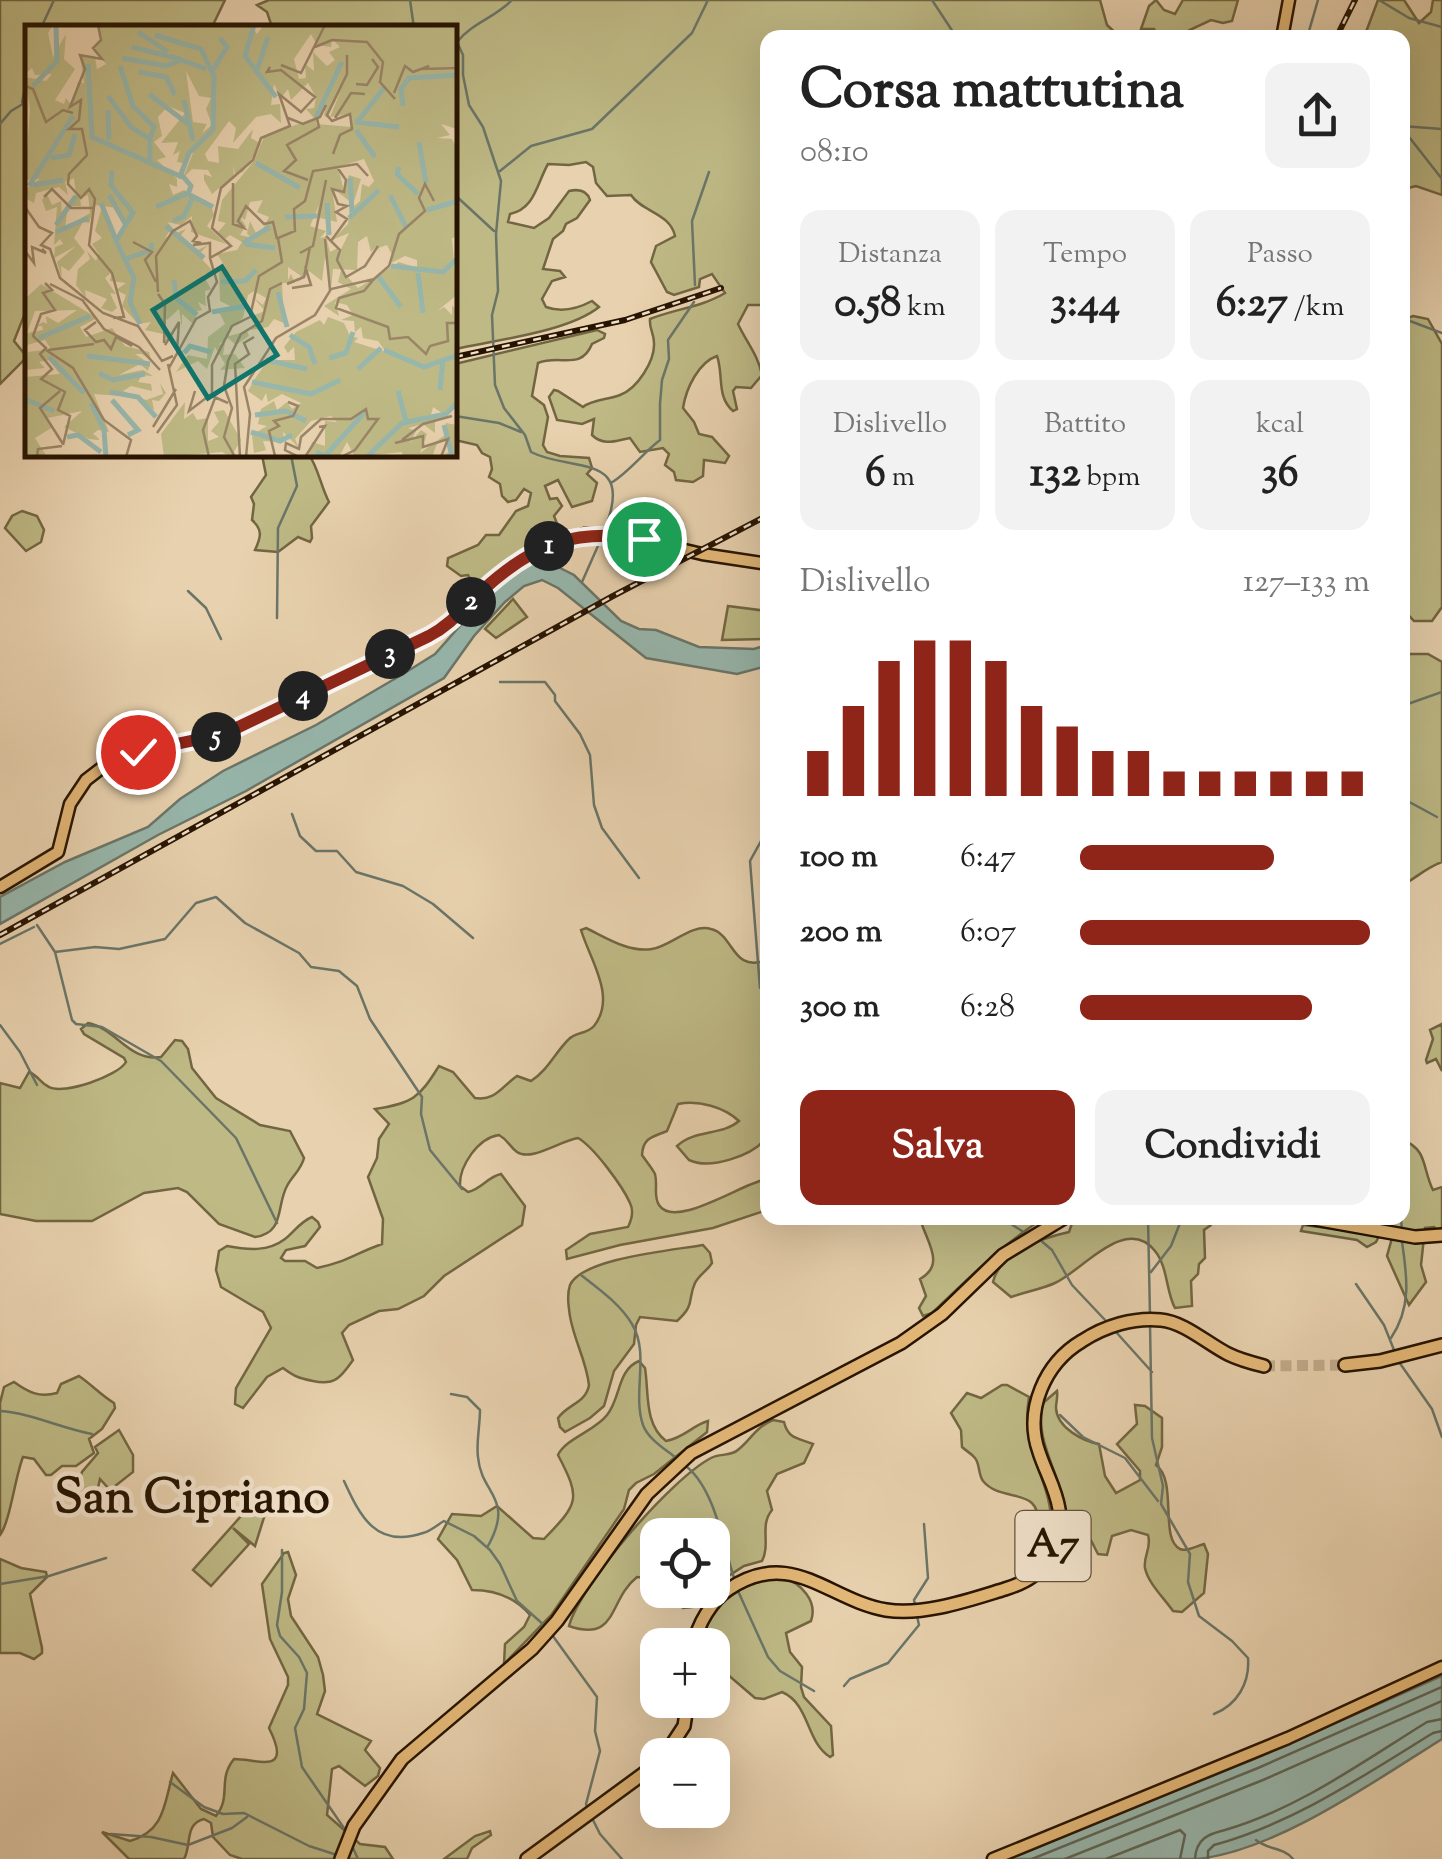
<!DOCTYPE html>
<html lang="it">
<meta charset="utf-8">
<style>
body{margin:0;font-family:"Sorts Mill Goudy",serif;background:#f2f2f2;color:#222;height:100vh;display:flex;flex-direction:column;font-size:38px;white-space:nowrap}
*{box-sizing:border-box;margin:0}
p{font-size:32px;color:#767676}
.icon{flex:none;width:55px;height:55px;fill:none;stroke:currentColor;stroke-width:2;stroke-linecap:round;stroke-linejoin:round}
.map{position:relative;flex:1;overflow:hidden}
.drawer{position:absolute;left:760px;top:30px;width:650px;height:1195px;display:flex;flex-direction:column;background:#fff;border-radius:20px;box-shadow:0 10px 40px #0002}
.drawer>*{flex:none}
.fabs{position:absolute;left:640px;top:1518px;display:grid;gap:20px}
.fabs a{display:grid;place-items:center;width:90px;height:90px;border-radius:20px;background:#fff;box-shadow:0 10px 40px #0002;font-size:50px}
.pin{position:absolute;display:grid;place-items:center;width:85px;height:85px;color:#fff;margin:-42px;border:5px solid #fff;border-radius:50%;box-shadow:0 2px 10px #0007}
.km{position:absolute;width:50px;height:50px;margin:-25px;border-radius:50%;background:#222;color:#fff;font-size:28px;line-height:50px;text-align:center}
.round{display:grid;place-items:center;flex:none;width:105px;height:105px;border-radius:20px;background:#f2f2f2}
.summary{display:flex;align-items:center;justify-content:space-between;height:170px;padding:0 40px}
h1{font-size:55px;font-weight:700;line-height:75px}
.stats{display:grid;grid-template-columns:repeat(3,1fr);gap:15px;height:170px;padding:10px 40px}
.stats div{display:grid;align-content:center;border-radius:20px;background:#f2f2f2;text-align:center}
.stats b{font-size:42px;font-weight:700}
.stats small{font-size:28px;font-weight:400}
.stats p{font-size:28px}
.chart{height:280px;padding:20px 40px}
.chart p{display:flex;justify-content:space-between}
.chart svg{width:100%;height:180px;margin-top:10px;stroke:#8f2418;stroke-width:6}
.button{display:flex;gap:20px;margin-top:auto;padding:20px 40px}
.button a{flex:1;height:115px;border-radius:20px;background:#8f2418;color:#fff;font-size:40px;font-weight:700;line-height:115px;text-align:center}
.button a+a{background:#f2f2f2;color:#222}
ul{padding:0 40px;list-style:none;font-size:32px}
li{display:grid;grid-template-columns:160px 120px 1fr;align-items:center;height:75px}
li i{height:25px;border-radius:12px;background:#8f2418}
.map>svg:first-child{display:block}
.green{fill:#beb985;stroke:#726642;stroke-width:2.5}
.water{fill:#97b7ad;stroke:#6a7568;stroke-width:2.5}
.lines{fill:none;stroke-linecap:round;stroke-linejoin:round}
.shore{stroke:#5e6556;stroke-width:2.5}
.stream{stroke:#6a7568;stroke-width:2.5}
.highway-tunnel{stroke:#c1ab8b;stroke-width:11;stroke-dasharray:11 5.5;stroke-linecap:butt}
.major-casing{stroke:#261300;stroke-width:15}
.highway-casing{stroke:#261300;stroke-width:16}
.major{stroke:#e4b877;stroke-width:10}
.highway{stroke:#e4b877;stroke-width:11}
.rail-casing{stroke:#261300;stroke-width:6}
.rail{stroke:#f0e1ca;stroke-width:2.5;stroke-dasharray:8;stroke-linecap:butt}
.route-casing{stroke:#fff;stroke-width:20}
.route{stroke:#8f2418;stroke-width:12}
.labels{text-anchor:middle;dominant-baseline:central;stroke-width:9;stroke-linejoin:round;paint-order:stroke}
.shield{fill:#f0e1ca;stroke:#63513d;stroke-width:2.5}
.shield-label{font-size:40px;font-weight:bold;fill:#261300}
.quarter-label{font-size:48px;font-weight:bold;fill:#261300;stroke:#f0e1ca}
.inset-river{fill:none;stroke:#97b7ad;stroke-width:5}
.inset-road{fill:none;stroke:#9a8568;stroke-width:2.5}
.view{fill:#0f766e;fill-opacity:0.15;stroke:#0f766e;stroke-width:5}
.inset-edge{fill:none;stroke:#261300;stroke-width:5}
</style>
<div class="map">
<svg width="1442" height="1859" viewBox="0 0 1442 1859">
<rect width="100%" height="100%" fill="#e8d1ae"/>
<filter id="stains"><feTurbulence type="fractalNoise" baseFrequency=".002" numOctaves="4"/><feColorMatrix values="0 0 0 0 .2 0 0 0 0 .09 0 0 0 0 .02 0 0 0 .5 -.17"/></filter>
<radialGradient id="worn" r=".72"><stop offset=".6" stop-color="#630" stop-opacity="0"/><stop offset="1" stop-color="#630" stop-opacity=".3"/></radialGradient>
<path class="green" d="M0 0H225L212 27 28 28 27 308 14 341 27 357 0 384Z
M269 0H1100L1107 25 1120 37 768 38 767 305H748L738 324C747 343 758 355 762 375L751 388 736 387 733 391 737 409 733 411C716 396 724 376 717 356 699 362 686 388 683 408L694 422 699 434 712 437 729 456 725 463 704 460 703 476 693 482 676 480 674 472 665 465 669 454 663 448 640 452 630 438C617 440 604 447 592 435L594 419 582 424 557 420 549 397 554 390 558 391 583 407C593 399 608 400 620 395 637 389 655 361 654 343 654 333 649 329 650 319 675 309 702 307 725 293L712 274 700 279 699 287 674 295 667 292 651 262 656 246 675 236C670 213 642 212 631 195L607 196 596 183 593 167 586 162 569 165 548 164C537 183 535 209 510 214L508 222 534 228 549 218 569 191C578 189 587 190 590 200L577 218 566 224 563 231 553 239 543 269 560 271 565 277 552 281 542 299 546 307C562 313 577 309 592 301L599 307C568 332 495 340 455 349V28L272 27 267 12 257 5Z
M1156 0 1164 10 1175 14 1183 0H1238L1232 21 1223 23 1211 20 1181 34V38L1159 37 1154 29H1141L1149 6Z
M1378 0H1404L1419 23 1431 12 1433 0H1442V195L1416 186 1408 188 1403 212 1402 38 1368 37 1366 32Z
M1413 316 1428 319 1442 344V607L1432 621H1414L1403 609 1402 320Z
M597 330 605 334 604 338 592 344C581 371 560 354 538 363L532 396 544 405 548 417 543 445 547 452 560 456 589 458 592 468 587 474 597 483 592 501 572 507 558 480 545 486 550 499 557 498 562 506 554 516 558 526 540 544 475 587 468 575 461 576 447 566 448 558 478 545 486 535H499L516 511 528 506 531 493 524 489 516 500 508 502 502 496 500 484 489 477 492 469 490 457 482 453 477 445 455 440V364Z
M262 455H309C318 467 321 487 329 502L311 526 312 538 310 542 298 537 278 552 255 550C261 537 263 530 252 520L254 504 251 497 266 475Z
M22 511 37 516 44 530 41 542 26 551 5 528 12 516Z
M513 599 527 617 496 638 485 629Z
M728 606 767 611V639L722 640Z
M1403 654H1428L1442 662V862C1426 868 1417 877 1403 885Z
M586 928C605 937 629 953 652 949 671 946 692 923 711 929 735 935 731 973 767 960V1137C753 1156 710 1170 689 1160L677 1146C695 1129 722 1136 739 1121 724 1107 699 1100 678 1104L667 1131C653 1137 643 1137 642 1155 646 1161 652 1168 655 1174 658 1185 653 1196 659 1205 675 1230 744 1182 767 1179V1210L713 1228 620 1245 567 1259 566 1250 590 1234 628 1227C632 1219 634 1211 630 1203 623 1187 594 1147 578 1138 562 1140 531 1162 517 1152 509 1146 508 1140 499 1135 478 1138 459 1166 460 1186L468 1192C482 1189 487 1177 501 1174L525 1206 522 1225 444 1276 424 1296 398 1309 379 1311 349 1325 342 1333 353 1360C341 1377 335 1386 313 1381 299 1378 295 1377 283 1368L267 1377 243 1408 235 1404 236 1388 271 1328 263 1312 221 1287 216 1270 219 1251 227 1246C248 1250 268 1252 285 1239 295 1231 300 1222 312 1217L318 1222 320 1227 305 1246 286 1250 281 1258 285 1261H305L317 1268C347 1262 356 1253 382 1244L383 1219 368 1177 377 1158 379 1139 389 1124 375 1109C413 1103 419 1098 439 1066L453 1072 475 1098C496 1101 501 1087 517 1076L531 1081C547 1071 555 1053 568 1040 576 1031 586 1035 594 1026 617 997 590 960 581 930Z
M88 1023C116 1028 129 1062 161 1057L175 1040 182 1041 188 1049 192 1068 216 1098 260 1125 290 1131 304 1158C301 1170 293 1175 287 1186 276 1206 285 1233 255 1237L219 1224 187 1192 178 1188 144 1193 92 1221H36L0 1214V1083L20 1088 29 1072C39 1076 40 1083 49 1087 64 1095 118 1076 126 1062L124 1058 84 1034 81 1029Z
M1442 1024V1071L1436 1059 1427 1063 1426 1060 1433 1039 1430 1030Z
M1403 1140C1428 1150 1422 1168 1433 1190L1442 1187V1235L1434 1227 1425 1228 1421 1265 1426 1282 1409 1305 1387 1256 1392 1238 1391 1226 1385 1224 1376 1242 1367 1247 1357 1240 1301 1231 1303 1225 1375 1234 1380 1224 1351 1218H1402Z
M920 1218H1038L1041 1220C1000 1246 967 1280 932 1313L923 1316 919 1308 926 1296 920 1279C947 1264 925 1240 920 1218Z
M1074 1218H1213L1211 1225 1204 1230 1205 1258 1199 1264 1198 1274 1191 1281 1192 1306 1175 1308C1166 1292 1168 1267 1155 1251 1126 1214 1082 1271 1055 1283 1042 1289 1025 1292 1011 1297L993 1282C1000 1252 1042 1238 1069 1232Z
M703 1245 710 1253 712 1263C707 1271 699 1275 695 1283 687 1300 696 1304 677 1321L640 1317 636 1325 634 1344 614 1371 604 1406 590 1418 565 1432 560 1427 558 1418C568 1404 586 1403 589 1385 586 1358 571 1335 569 1309 568 1302 568 1291 570 1285 582 1258 675 1250 703 1245Z
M639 1361 645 1368C649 1393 644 1424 666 1441 684 1438 693 1425 708 1421L707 1432 654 1474 636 1483 629 1490 624 1509 552 1614 504 1664 505 1644 524 1627 530 1615C515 1597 495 1590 472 1590L457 1560 438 1539 452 1514 481 1516 497 1506 533 1538 544 1539C579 1503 581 1499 558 1455 565 1439 595 1431 607 1415 621 1398 617 1370 639 1361Z
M79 1376C92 1385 101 1395 114 1403L115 1408 102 1429 89 1439 94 1453 76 1466H62L51 1475H46L34 1459 23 1457C15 1477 10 1522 0 1535V1403L4 1387 14 1382C28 1392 39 1398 57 1393L61 1384Z
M1002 1385H1007L1029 1397C1027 1410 1026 1424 1029 1437 1035 1475 1072 1523 1034 1557L1029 1555 1027 1547 1038 1530C1043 1483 1003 1505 983 1481 978 1474 980 1464 975 1458 971 1453 966 1451 962 1447L961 1430 951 1413 967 1393 981 1398Z
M1057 1391C1058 1397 1056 1402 1056 1408 1057 1428 1083 1441 1099 1444L1105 1476 1116 1493 1140 1480V1471L1117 1444 1137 1424 1135 1405 1145 1406 1162 1418V1447L1156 1465C1178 1481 1159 1539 1180 1549 1187 1552 1196 1546 1204 1544L1208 1554 1204 1593 1182 1612 1173 1611C1164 1598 1148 1583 1145 1568 1143 1556 1152 1548 1148 1535L1131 1530 1112 1536 1107 1555 1098 1554C1090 1540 1090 1530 1073 1532L1066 1526C1069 1483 1032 1445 1043 1403Z
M773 1420 784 1422C788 1439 798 1438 813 1444L804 1463 777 1474 767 1491 772 1510C759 1526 771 1543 762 1561L744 1566 713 1586 712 1535H658L657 1585 647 1578 637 1577C608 1600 618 1643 569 1626 581 1583 671 1479 711 1458 720 1453 731 1457 739 1449 752 1438 756 1427 773 1420Z
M119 1430 133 1455V1472L110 1490 100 1479 97 1492 88 1490 86 1502 72 1501 82 1472 98 1453 95 1447Z
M259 1504 266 1511 255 1546 233 1528 249 1544 211 1586 193 1570 242 1515Z
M288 1552 296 1575 288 1599 291 1616 318 1657 323 1675 325 1691 317 1714 371 1741 365 1750 380 1768 378 1776 365 1786 339 1766 332 1769 327 1815 360 1844 385 1847 393 1859H242L230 1855 213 1837 211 1823 204 1819C184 1824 192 1845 184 1859H129L102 1832 130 1841C165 1831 164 1804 173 1773L201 1809 216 1816C232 1796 217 1780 234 1759 258 1759 293 1776 269 1728L288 1685V1677L270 1639 262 1584 284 1553Z
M0 1559 21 1568 46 1572 47 1577 30 1594 42 1648V1653L34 1659 20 1653H0Z
M782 1577C801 1583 818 1601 811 1621L786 1633 790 1652 802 1667 801 1687 804 1697 831 1726 833 1755 830 1757C806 1742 810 1704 782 1692L764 1699 755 1698 713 1662 712 1645H702C709 1598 739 1583 782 1577Z
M663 1590H708L692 1607 683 1608Z
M490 1831 491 1835 472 1848 467 1859H444L475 1836Z"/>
<path class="water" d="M540 558 574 575 621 621 639 629 656 630 699 647 754 649 767 645V666L737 674 646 658 558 588 542 580 524 586 505 602 474 636 444 678 246 791 158 835 0 924V897L65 862 148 827 180 799 223 771 316 725 403 674 435 654 489 593Z
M1442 1676V1739C1376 1780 1275 1852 1196 1859 1134 1859 1068 1859 1005 1859L1254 1759Z"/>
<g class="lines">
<path class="shore" d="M1032 1859 1258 1768 1442 1687
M1065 1859 1263 1780 1442 1701
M1106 1859 1180 1830 1185 1835 1180 1859
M1195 1859C1196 1839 1208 1834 1225 1830 1298 1809 1364 1761 1427 1722L1442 1719
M1208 1859V1851L1214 1845C1294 1823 1363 1776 1433 1733L1442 1731"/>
<path class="stream" d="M410 0 414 28
M512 0C496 17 472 23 457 42L463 55V75L469 105 483 127 501 181 496 234 498 291 492 315 495 385 504 408 525 435 531 452C572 473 637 451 604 531
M932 0 957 38
M1379 0 1409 18 1442 27
M300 26 301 28
M41 28 54 0
M1307 38 1318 0
M22 102 28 74
M0 124 11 111 28 101
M1402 126 1442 129
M1402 128 1442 179
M500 171 531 146 592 129 692 33 708 0
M455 195 494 231
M695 285 692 221 709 172
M1402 318 1442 333
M455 416 499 423 521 432
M611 483C630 471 642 454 660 440V404L662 380 669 359 668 340 694 302
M582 582 601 539
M188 591 206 608 221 639
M277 618 278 528 297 486 291 455
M500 682H545L555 695V701L580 734 590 755 594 805 602 828 639 878
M1402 706 1442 692
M1402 798 1437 817
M292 814 300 836 316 851H337L356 872 403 886 433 904 473 938
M37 925 55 952 72 1020 76 1024 102 1027 161 1061 236 1138 277 1223
M0 944 34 927
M55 952 95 947 119 949 165 939 196 903 216 897 245 923 299 953 311 967 339 971 357 986 370 1019 422 1097 421 1114 430 1150 462 1189
M760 988 750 861 766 832 768 808
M0 1025 20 1052 37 1085
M1002 1218 1025 1233
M1148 1218 1150 1316
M1401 1218 1402 1231
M1039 1239 1052 1250 1072 1285 1106 1321
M1151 1272 1171 1246 1182 1218
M581 1275C599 1289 620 1304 632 1324 650 1354 632 1393 643 1425 648 1439 665 1449 676 1458
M1356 1284 1384 1325 1394 1350
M1150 1324 1152 1438 1163 1486 1161 1504 1190 1554 1188 1582 1199 1616 1232 1641 1248 1658C1250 1683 1237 1705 1214 1714
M1116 1332 1152 1372
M1391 1338C1412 1307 1407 1276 1402 1242
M1399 1362 1432 1409 1442 1437
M451 1394 467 1397 480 1410C480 1425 476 1444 478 1457 481 1495 515 1497 488 1546
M0 1411C31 1413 60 1428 92 1434
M1060 1415 1083 1437 1125 1458 1158 1501
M687 1467C715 1490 723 1544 734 1578
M344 1481C360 1516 376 1549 423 1533 431 1531 437 1525 444 1521L474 1536 490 1550 500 1564 517 1601 545 1626
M282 1550V1592L277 1625 280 1636 299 1657 307 1673 304 1709 295 1728 302 1767 346 1831
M0 1584 49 1576 106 1558
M738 1591 768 1657 780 1671 814 1691
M916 1608 914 1600 928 1578 924 1524
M550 1632 597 1697 595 1731 600 1751 586 1804 588 1809
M844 1686 850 1679 888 1663 919 1625 917 1616
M170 1782 204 1807 223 1814 244 1813 309 1846 337 1855
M591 1816 600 1834 622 1859
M111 1834 151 1837 188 1845 232 1828 247 1817
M1256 1840C1268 1850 1283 1847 1293 1859
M353 1848 358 1859"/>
<path class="highway-tunnel" d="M1264 1366 1345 1365"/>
<defs>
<path id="major" d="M1282 38 1289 0
M0 887 58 852 70 804 86 780 108 763 133 753 224 734 429 635 446 626 486 587 523 561 558 543 584 534 620 535 702 554 768 564
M993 1859 1288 1738 1442 1667"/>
<path id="highway" d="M1309 1218 1415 1237 1442 1235
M1345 1365 1380 1361 1442 1345
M694 1645C697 1625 712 1600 729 1589 792 1547 828 1600 886 1610 924 1616 969 1600 1005 1589 1027 1582 1041 1574 1050 1553 1056 1539 1062 1525 1059 1509 1056 1489 1045 1471 1039 1452 1024 1410 1045 1363 1082 1341 1105 1326 1134 1317 1161 1320 1184 1322 1208 1344 1228 1354 1240 1360 1252 1363 1264 1366
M665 1755 684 1726 688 1700
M341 1859 354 1826 402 1759 532 1649 557 1621 647 1494 691 1453 901 1343 942 1314 1003 1255 1064 1218
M527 1859 658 1763"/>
</defs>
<use href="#major" class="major-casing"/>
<use href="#highway" class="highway-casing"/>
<use href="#major" class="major"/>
<use href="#highway" class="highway"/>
<defs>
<path id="rail" d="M1336 38 1355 0
M455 357 625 320 721 288
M0 935 613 596 768 515"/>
</defs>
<use href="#rail" class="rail-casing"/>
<use href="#rail" class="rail"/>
</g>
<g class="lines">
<defs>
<path id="route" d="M138 752 224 734 429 636C452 624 465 606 484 589 535 543 575 528 644 539"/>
</defs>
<use href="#route" class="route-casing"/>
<use href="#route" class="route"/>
</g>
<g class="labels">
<rect class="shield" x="1015.5" y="1511" width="75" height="70" rx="8"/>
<g class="shield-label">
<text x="1053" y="1546">A7</text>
</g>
<g class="quarter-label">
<text x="192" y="1500">San Cipriano</text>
</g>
</g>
<g transform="translate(25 25)">
<rect width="432" height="432" fill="#e8d1ae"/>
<path d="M0 0H28L23 8 28 32 41 9 39 34 50 44 30 75 39 79 41 73 47 81 53 57 59 58 55 30 70 32 72 44 81 39 68 23 77 15 73 0H226L232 9 239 0H432V104L416 99 425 110 412 113 427 114 432 124V212L427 213 432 270 412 286 419 282 427 290V280L432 286V377L420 390 408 382 406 390 419 391 410 397V408L398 399 383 403 391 406 385 418 396 405 402 409 395 428 420 410 421 398 432 400V432L418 430 425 427 423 414 413 416 407 432H378L377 427 330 432 322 417 314 432H283L287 417 300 421V396L312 397 306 391 286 396 270 414 274 423 258 407 259 417 238 416 241 425 229 428 227 410 242 401 233 399 236 384 249 376 252 385 262 377 267 384 276 378 257 369 243 377 241 368 237 376 223 366 227 359 237 361 229 355 243 335H270L269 322 263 328 259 322 271 307 295 295 299 300 303 292 319 298 325 311 333 313 329 317 361 327 353 316 338 313 336 302 330 307 329 296 316 295 328 290 322 280 310 277 314 291 299 281 326 264 313 257 316 245 333 263 374 237 392 243V235L380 231 366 238 370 220 367 230 362 220 353 223 357 228 351 222 346 227 342 211 333 217 332 245 308 244 306 264 300 232 297 256 284 246 282 250 273 257 276 251 263 242V255L266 249 270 258H257L259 298 249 294 243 302 226 305 232 297 227 291 240 286 229 273 238 280 241 273 229 266 223 270 218 293 203 305 204 311 222 306 224 311 211 320 203 313 193 320 200 318 198 330 210 329 220 343 195 345 200 339 190 322 182 344 173 336 151 347 163 330 182 334 183 312 200 299 194 287 209 283 195 276 194 241H200L192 229 212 225 217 217 205 210 200 214 207 218 200 215 193 207 201 198 193 196 197 175 229 136 239 112 289 93 281 84 289 83 291 72 283 58 266 75 263 64 256 73 249 59 246 80 255 79 256 98 246 89 231 92 208 118 211 103 204 96 180 129 183 136 194 138 193 121 213 124 228 104 226 113 236 119 218 147 210 149 208 140 209 151 187 169 179 155V149L187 152 183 145 167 144 158 153 170 123 158 138 152 137 155 126 148 130 153 117 136 118 160 88 143 81 133 92 137 111 129 117 141 132 132 135 152 154V162L144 159 148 170 159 165 185 178 189 190 182 201 201 219 166 207 167 191 156 200 142 197 147 202 140 213 161 204 156 210 171 226 183 220 173 230 188 246 178 250 186 264 180 266 181 281 173 277 177 285 167 288 171 291 168 299 157 289V303L154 284 142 295 139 290 144 316 140 320 138 309 120 305 126 297 113 299 97 281 101 270 91 265 101 258 85 256 87 247 80 253 91 269 85 268 92 283 87 287 76 283 82 274 60 265 61 273 51 260 53 244 65 234 62 226 71 236 74 229 67 219 77 213 70 206 76 185 91 211 100 205 92 183 70 180 64 198 58 197 49 213 60 227 44 246 36 241 37 253 32 237 51 221 29 233 30 222 38 219 35 214 29 220 32 182 21 186 17 175 22 169 27 180 36 176 37 193 43 180 40 203 65 188 63 170 55 173 56 181H47L52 173 43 177 51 170 49 153 40 157 43 170 34 162 11 168 9 178 0 173 1 164 15 154 0 155 5 84 0 52 21 56 27 49 10 50 7 43 0 49ZM286 9 292 20 306 22 307 14 315 22 304 27 310 35 302 41 288 27 289 46 280 39 281 53 274 54 269 34ZM161 46 174 71 186 73 181 84 187 100 177 108 182 99 168 97ZM316 65 305 92 324 89 327 102 291 99 301 80 299 90 302 93ZM339 134 349 156 344 162 337 159 335 176 327 183 336 154 324 150 319 166 313 142ZM307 163 326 177 323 199 307 215 324 208 313 230V223L305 227 301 212 295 213 301 206 285 201 294 180 291 192 312 197ZM238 175 232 187 244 192 237 206 231 208 225 196 222 209 228 213 215 210 221 201 214 191 220 195 225 177ZM16 259 72 293 55 302 61 312 87 303 100 321 124 327 126 335 117 329H110L125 339 123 346 115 339 94 350 118 345 128 351 117 350 113 357 126 359 127 366 106 361 98 366 121 375 138 369 135 358 141 368 134 376 127 375 129 385 110 372 69 369 84 407 73 405 68 409 71 411 74 414V415L64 414 39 402 57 386 23 393 28 402 10 413 22 432H0V352L35 349 24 335 14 337 20 343 0 345 3 327 26 324 20 315 2 320 0 311V274ZM52 285 33 298 21 291 22 299 18 297 12 301H17L18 305 2 308 10 286ZM160 377 159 394 168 388 172 395 183 393V416L194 412 186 406 194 397 189 387 199 385 216 415 206 432 197 427 139 432 136 409Z" fill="#beb985" fill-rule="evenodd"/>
<path class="inset-river" d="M229 0 220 31 251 72M113 7 143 27M130 10 176 24 189 51 188 105 164 128 156 149 166 161 163 169 188 182M107 22 155 34M97 33 141 41 156 35 181 44M63 39 67 112 157 152M95 41 108 81 129 102 125 114M188 45 202 22 195 13M114 47 141 52 150 70M231 49 243 12M8 61 32 36 31 1M124 69 163 99M83 71 106 102 125 114V137M159 75 168 116M378 81 376 64 384 53 433 50M83 85 84 115M291 92 317 37M333 96 359 63M330 97 374 102M331 105 350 132M394 117 401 158M26 133 44 130 50 109M231 138 275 163M374 142 372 149 393 169M87 146 86 160 108 188 91 216 109 253 105 277 115 299M325 153 327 187M8 160 38 155M4 161 48 91M84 170 101 200M365 170 381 202M76 178 91 215M302 178 304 210M131 182 163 168M402 185 433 176M260 192 292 191M324 193 354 165M148 196 159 191 167 174M31 200 51 171M141 201 179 233M31 207 63 193M218 218 245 202M220 219 250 223M98 235 126 225 127 218M366 241 418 247 433 233M393 248 398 288M353 251 376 282M149 255 151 273 172 290M196 257 220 256 231 245M253 267 262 302M187 287 221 281M265 310 284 322 290 339M14 313 65 291M359 325 399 342 433 330M159 328 165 321 186 327M62 331 125 339M24 332 59 368M304 333 321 328 328 307M241 335 282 344M333 344 356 323M74 348 88 355 120 349M227 357 286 369 315 355M415 365 418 334M373 366 381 396M85 367 113 372 131 392M0 374 29 386M87 375 113 405 103 410M66 378 79 405 81 432M230 390 261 386 281 396M419 400 427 431M226 407 255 416 267 410M42 412 53 410 76 427M291 427 300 431 339 388M342 432 377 398 421 389 433 377"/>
<path class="inset-road" d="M73 0 76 15 68 23 77 34 55 30 60 44 45 82 56 75 54 95 44 104H57L62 130 44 149 43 159 56 173 64 164 70 174 64 220 87 248 99 292 88 293M290 22 307 15 342 17 358 37 355 57 370 74M256 40 276 48 300 0M331 59 342 60 353 42 347 34M0 61 8 64 21 97 38 85 48 88M369 68 380 41 388 47 404 41 400 44 433 43M263 93 278 99 295 92 301 80M310 93 326 68 340 69M308 129 315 110 327 104 325 89 307 96 302 90 322 49V30M283 155 259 146 271 135 262 120 294 102 292 93M208 158V199L219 203 213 196 221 181 239 199 248 197 252 214M19 172 27 164 46 183H68M0 182 14 202 27 208 16 220 25 224 35 253 78 288 113 301 137 336 148 331M301 211 315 225 312 235 321 252 340 241 353 221M300 214 305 265M306 216 322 194 311 187 322 181 313 179 307 164 319 167 321 155 312 142M108 217 127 227 120 235 131 257M0 226 9 238 7 222 21 228 17 224M275 228 288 221 301 155M349 254 364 241 374 209 400 186 394 173 400 159 409 176M20 258 27 265 18 268 30 285 16 289 8 311 21 323 15 329 27 344 16 354 40 367 33 385 45 391 38 420M25 259 59 276M262 259 279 252 285 222M267 263 286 260 280 241M133 267 131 231 148 206 165 196 172 211 168 216 176 218 168 220 185 218V233M133 269 140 279 139 318M58 276 79 304 114 322M71 297 60 305 71 317 79 315 86 324 91 312 107 321M140 320 154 297 152 326M114 322 135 345M21 325 48 343 79 395 106 415 101 432M23 325 69 319M144 343 171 294 185 286 183 272 192 257 185 233 206 221 187 203 196 163 228 135 236 113 265 101 254 69 276 87 290 72 256 45 242 47 245 42M35 366 15 383 38 419M170 366 164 386 185 370 203 378M187 370V340L207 301 225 292 234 251 257 237 253 213 270 206 269 184 280 176 288 146 332 139 343 151M128 402 151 364M132 408 152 380 143 339M377 415 398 399 427 391M370 418 398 411V422L423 414 416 432M250 431 244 406 254 401 249 396 268 391 273 381 263 377M12 432 13 424 37 421M184 432 178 405 190 373M210 432 199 412 207 383 199 361 203 336 216 309 237 296 245 264 257 258M215 432 210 339 224 329 219 318 229 312M221 432 225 389 219 362 251 313 290 290 306 264 349 254 339 266 314 273 311 283 363 302 365 314 383 312 401 329 405 321 423 316 422 298H433M274 432 260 425 261 418 274 424 276 412 296 394H326L341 384 343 394H353L330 425 316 432M280 432 300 401 294 402"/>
<path class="view" d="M197 242 252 330 183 373 128 285Z"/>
<rect width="432" height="432" class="inset-edge"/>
</g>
<rect width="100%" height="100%" filter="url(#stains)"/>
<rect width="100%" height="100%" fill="url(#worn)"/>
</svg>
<div class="fabs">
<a><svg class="icon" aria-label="locate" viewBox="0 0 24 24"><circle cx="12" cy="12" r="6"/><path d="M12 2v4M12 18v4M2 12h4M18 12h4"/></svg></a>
<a>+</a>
<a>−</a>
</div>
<div class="pin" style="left:644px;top:539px;background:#1e9e55"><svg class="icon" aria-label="arrive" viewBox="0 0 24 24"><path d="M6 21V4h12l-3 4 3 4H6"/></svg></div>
<div class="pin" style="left:138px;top:752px;background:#d93025"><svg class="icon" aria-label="check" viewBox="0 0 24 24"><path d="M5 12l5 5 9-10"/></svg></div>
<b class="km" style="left:549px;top:546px">1</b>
<b class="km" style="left:471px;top:602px">2</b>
<b class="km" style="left:390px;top:654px">3</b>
<b class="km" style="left:303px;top:696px">4</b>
<b class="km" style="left:216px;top:737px">5</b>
<section class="drawer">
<div class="summary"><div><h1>Corsa mattutina</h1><p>08:10</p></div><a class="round"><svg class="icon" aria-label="share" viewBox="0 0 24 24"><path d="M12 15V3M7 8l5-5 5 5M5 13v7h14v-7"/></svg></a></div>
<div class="stats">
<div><p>Distanza</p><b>0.58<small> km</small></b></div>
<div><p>Tempo</p><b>3:44</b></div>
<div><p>Passo</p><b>6:27<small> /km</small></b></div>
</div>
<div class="stats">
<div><p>Dislivello</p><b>6<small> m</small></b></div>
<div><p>Battito</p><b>132<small> bpm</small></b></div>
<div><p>kcal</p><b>36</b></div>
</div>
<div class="chart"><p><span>Dislivello</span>127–133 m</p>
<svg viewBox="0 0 160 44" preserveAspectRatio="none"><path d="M5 44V33M15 44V22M25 44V11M35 44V6M45 44V6M55 44V11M65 44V22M75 44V27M85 44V33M95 44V33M105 44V38M115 44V38M125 44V38M135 44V38M145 44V38M155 44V38"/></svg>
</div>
<ul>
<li><b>100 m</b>6:47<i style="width:67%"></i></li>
<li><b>200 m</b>6:07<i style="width:100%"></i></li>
<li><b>300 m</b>6:28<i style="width:80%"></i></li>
</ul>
<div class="button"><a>Salva</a><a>Condividi</a></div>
</section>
</div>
